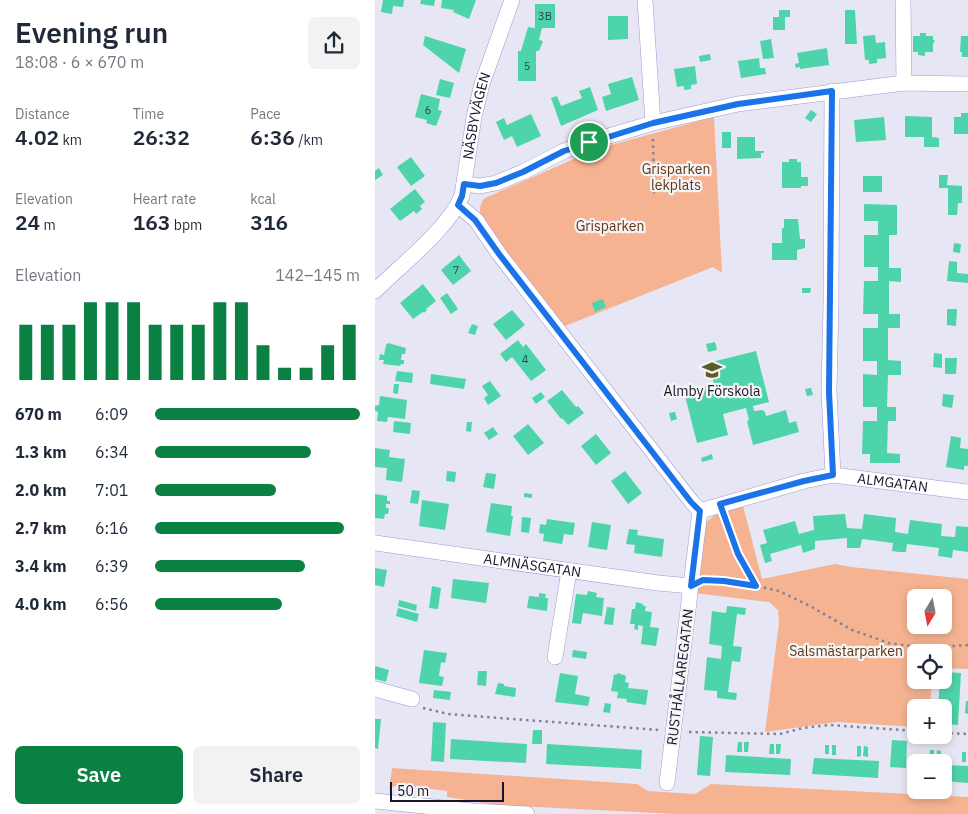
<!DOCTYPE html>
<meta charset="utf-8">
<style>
body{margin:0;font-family:"IBM Plex Sans",sans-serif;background:#f2f2f3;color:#1f2937;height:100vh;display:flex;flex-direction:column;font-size:19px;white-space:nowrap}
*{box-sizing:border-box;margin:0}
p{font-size:16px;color:#747a83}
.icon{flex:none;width:28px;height:28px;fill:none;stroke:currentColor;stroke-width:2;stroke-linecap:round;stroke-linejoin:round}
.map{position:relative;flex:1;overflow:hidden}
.drawer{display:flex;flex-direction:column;background:#fff;width:375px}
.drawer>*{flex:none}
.needle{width:32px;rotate:190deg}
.fabs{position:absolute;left:532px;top:589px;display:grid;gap:10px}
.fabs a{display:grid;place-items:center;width:45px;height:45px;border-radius:8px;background:#fff;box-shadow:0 2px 8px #0003;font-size:25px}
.scale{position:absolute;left:15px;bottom:12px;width:114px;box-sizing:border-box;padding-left:5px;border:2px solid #18142c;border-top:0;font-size:14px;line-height:18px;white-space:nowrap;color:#18142c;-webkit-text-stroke:4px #f5f5f5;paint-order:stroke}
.pin{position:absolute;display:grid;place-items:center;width:42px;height:42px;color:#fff;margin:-21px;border:2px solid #fff;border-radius:50%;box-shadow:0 1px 5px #0007}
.round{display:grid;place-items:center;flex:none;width:52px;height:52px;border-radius:8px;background:#f2f2f3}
.summary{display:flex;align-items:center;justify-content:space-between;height:85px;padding:0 15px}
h1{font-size:28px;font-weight:600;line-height:38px}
.metrics{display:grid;grid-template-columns:repeat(3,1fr);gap:8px;height:85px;padding:5px 15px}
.metrics div{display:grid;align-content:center}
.metrics b{font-size:21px;font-weight:600}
.metrics small{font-size:14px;font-weight:400}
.metrics p{font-size:14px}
.chart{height:140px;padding:10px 15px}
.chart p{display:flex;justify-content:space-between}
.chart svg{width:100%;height:90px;margin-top:5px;stroke:#0b8043;stroke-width:6}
.primary-button{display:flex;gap:10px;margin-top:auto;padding:10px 15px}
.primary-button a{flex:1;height:58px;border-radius:8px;background:#0b8043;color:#fff;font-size:20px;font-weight:600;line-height:58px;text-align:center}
.primary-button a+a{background:#f2f2f3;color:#1f2937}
ul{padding:0 15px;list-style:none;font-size:16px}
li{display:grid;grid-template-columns:80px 60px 1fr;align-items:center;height:38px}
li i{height:12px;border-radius:6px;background:#0b8043}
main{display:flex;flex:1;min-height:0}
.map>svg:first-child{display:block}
.green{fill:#f5b391;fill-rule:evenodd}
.building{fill:#4ed4aa}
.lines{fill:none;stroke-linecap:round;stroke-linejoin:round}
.minor-casing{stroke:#9f98d8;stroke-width:16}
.path{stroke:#848194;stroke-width:2.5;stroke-dasharray:2.5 4;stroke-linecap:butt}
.minor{stroke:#fff;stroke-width:15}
.route-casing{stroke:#fff;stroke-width:10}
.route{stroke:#1a73e8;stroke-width:6}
.labels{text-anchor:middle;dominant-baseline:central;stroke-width:4.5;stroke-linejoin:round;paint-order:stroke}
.number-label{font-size:11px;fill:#26444c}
.street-label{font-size:14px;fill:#18142c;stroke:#f5f5f5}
.park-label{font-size:14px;fill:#633419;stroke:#f5f5f5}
.poi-label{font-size:14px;fill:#18142c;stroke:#f5f5f5}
</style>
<main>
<section class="drawer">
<div class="summary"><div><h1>Evening run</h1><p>18:08 · 6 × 670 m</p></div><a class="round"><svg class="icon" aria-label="share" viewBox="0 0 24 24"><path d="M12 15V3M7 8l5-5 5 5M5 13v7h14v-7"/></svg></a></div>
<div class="metrics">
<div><p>Distance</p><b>4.02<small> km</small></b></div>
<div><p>Time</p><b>26:32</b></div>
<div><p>Pace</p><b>6:36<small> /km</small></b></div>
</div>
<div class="metrics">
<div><p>Elevation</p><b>24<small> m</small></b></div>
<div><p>Heart rate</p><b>163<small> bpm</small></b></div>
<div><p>kcal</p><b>316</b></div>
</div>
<div class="chart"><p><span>Elevation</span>142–145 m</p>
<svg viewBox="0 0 160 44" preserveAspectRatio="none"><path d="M5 44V17M15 44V17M25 44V17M35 44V6M45 44V6M55 44V6M65 44V17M75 44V17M85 44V17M95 44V6M105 44V6M115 44V27M125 44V38M135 44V38M145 44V27M155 44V17"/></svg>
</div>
<ul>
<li><b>670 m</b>6:09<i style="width:100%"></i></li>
<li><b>1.3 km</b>6:34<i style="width:76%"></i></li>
<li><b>2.0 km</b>7:01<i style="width:59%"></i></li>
<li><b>2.7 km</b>6:16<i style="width:92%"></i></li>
<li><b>3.4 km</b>6:39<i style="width:73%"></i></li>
<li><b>4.0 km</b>6:56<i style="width:62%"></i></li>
</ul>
<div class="primary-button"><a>Save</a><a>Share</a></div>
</section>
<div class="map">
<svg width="593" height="814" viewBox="0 0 593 814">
<rect width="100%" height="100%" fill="#e7e6f4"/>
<path class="green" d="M339 117 347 273 338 267 190 326 107 220C104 212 104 204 110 198L210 154 236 145Z
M368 506 387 579 460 564 476 567 593 579V669L569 668V652H541V680H557L555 707 541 708V727L462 722 390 732 404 623 403 610 394 602 319 593 326 526 340 515ZM541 598H569V625H541Z
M17 768 262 784 273 791 320 794 336 784 593 797V814H301L122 805 72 797V791L23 785 17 787 14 790Z"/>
<path class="building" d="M8 0H29L28 7 18 6 17 14 6 12Z
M46 0H60L59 6 45 4Z
M67 0H101L94 19 78 12 79 10 66 8Z
M160 4H180V28H167L164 40 168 41 164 51H161V81H143V51H146L153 27 160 28Z
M404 10H415V17H410V30H398V17H404Z
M470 10H480L482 44H470Z
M233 16H253V39L233 40Z
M545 33H551V36H558V40H560L558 44V52H550V56L543 55V52H538V36H545Z
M500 35 501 43 510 42 511 58 502 59V63L494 64V60H490L488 36Z
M50 36 91 49 84 73 48 45Z
M586 36H593V57H587V52H585Z
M396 39 399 58 388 59 385 41Z
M452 48 454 65 425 69V67L421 68 420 64 424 63 422 53Z
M335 54 336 60 325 62 324 56Z
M384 58 385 68H390L391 74 366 78 363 61Z
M320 66 322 84 316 85V89L309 90V86L302 87 299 69Z
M257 77 264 100 231 111 227 97 236 94 233 84Z
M65 79 79 83 75 98 61 95Z
M215 87 223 110 186 126 176 98 182 96 186 106 207 98 204 91Z
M46 94 65 99 63 110 67 111 61 126 51 123 52 120 40 117Z
M436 110 442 114 436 122 430 118Z
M586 113H593V134H579V117H586Z
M156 114 166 136 142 147 137 136 129 140 121 122 129 118 132 125Z
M530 116 557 117V137L564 138V147H549V137H530Z
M509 117 511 140 481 142 479 120Z
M347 132H356V148H347Z
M362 137H380V151H389V153H386V158L362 159Z
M36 157 50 176 36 186 22 167Z
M414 159H422V162H426V177H433V186H426V188H407V162H414Z
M4 168 8 175 0 180V171Z
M564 175H573L572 185 587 186V203H583L582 215H573V188H564Z
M488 176H507V192H488Z
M40 189 50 202 45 206 47 209 41 214 39 211 25 221 15 209Z
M489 204 522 205V235H514V268H526V282L514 281V314H525V328H513V360L526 361V375H513L512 407H521V421H513L512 453 525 454V463H495V454H487L488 421H502V407H488V374L502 375V361H488V328H503V314H488L489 281H503V267H489V235H503V221H489Z
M409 219H423L425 239H430V248L422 250V260H397V243H407V228H409Z
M579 243 586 244 585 253 578 252Z
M84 255 96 271 78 285 66 270Z
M574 261 582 262V273L593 274V283L572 281Z
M48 284 61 301 51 309 52 310 49 313 48 312 38 319 25 303Z
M427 288H436L435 293H427Z
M72 293 83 309 76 314 65 298Z
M228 299 231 307 220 312 217 303Z
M572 309H582L581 326 572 325Z
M137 310 150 325 131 340 118 324Z
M97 324 103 326 100 335 93 333Z
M143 340 148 347 151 344 171 370 156 381 137 357 131 362 125 354Z
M340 342 342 350 333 352 331 344Z
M13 343 31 348 30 354H27L26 360H29V364H26L25 366 8 364 9 360H4L5 354 9 355 11 345Z
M381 351 394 402 378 406 379 411 387 410 390 412 391 416 411 410 414 423 421 421 424 432 378 445 372 421 374 420 371 408 348 414 353 435 322 443 309 392 339 384 333 363Z
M559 353 567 354V368L558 367Z
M570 358H582L581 374H570Z
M22 371 38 373 37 383 20 381Z
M56 374 91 379 89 389 55 384Z
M115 381 126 396 113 405 109 398 113 395 107 386Z
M19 384H24L23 394 18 393Z
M436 388 438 395 432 396 430 389Z
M187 390 201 407 203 406 209 413 193 425 187 418 186 419 172 401Z
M166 392 170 397 161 404 157 398Z
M568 394 579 395 577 408 567 406Z
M5 396 32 400 30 419 13 417 12 422 2 421 3 412 0 411V406L4 405Z
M300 412 302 419 296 421 294 413Z
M19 421 36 423 35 434 18 432Z
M92 422H97L96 432 91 431Z
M153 424 169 443 153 455 138 436Z
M118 427 123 434 114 440 109 433Z
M221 434 236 453 221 465 206 446Z
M576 436 586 438 585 448 593 449V466H589V470L571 467Z
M0 448 15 450 14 457 30 459 27 482 11 480 12 468 0 467Z
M337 454 338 459 327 462 326 458Z
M72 471 81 472 80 482 71 481Z
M250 471 267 493 253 504 236 481Z
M111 473 121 474 119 489 108 487Z
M37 490 45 491 43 504 35 503Z
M149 493 157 494V498L149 497Z
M0 494 12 496V501H15V504H11V508H14L13 514H10L9 519 0 518Z
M47 500 74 504 70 530 44 526Z
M116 503 137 506 136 516H138L135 536 111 532Z
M470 514 472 528 487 529 489 514 521 518 520 532 533 534 535 520 567 524 566 536 580 537 581 526 593 527V552L578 550 577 558 563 556 564 548 532 544 531 552H524L517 551 518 543 487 539 485 548H472V538L440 541V549L428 553 426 545 395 554 397 561 390 563 385 545 392 543 388 530 420 521 424 534 439 530 438 516Z
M147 517 156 518 154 533 146 532Z
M172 519 200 523 198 535 189 534 187 544 168 541 169 534 164 533 165 524 171 525Z
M217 522 236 525 232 550 213 547Z
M254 529 263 530 262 535 289 539 287 557 259 553 260 545 251 544Z
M0 568 12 570 9 587 0 585Z
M78 579 114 583 111 603 76 598Z
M57 586 66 588 63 609 54 608Z
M213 591 222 593 221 597 229 598 227 616 208 613 206 624 197 623 201 594 212 595Z
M164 593 171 594 170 598H173L172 611 152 608 154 596 164 597Z
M24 600 42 605 41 611 23 606Z
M261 602 268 604V606H271L270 611 277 612 275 627 284 628 281 646 266 644 268 626 263 625V630L259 629 260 624H255L257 609H260Z
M352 606 371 608 370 615 362 614 358 646 367 647 365 662 357 661 353 692 362 693 361 700 342 698V691L329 690 332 657 346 659 347 646 334 644 337 611 351 613Z
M232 607 240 608 238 625 229 624Z
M23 608 44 614 42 622 21 616Z
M49 650 72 653 70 663 66 662 64 676 69 677 67 686 44 683Z
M198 650 212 652 211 659 197 657Z
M0 666 14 670 11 682 0 679Z
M103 671H112L111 686 102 685Z
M569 672 586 673 583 725 569 724V708H563L565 680H569Z
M185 673 203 676 200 694 215 697 213 706 180 702Z
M243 673 251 676 250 682 254 683 253 688 273 690 271 705 251 702 252 699 242 698 243 692 236 691 239 674 241 675Z
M123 683 129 684V686L141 688 140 697 120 694Z
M59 690 76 692 75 700 58 698Z
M591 701H593V714L590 713Z
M230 703 236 704 235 713 228 712Z
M0 719H6L3 749 0 748Z
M58 722 71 723 69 762 56 761Z
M158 730H167V744H157Z
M325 736 338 737 335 776 322 775Z
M76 739 152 744 151 763 75 759Z
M517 740 532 741 531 768 515 767Z
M363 742H367V752H362Z
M369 742H374L373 752H369Z
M172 744 267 750 266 769 171 764Z
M395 744H399V754H394Z
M401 744H406L405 754H401Z
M450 745H454V754H450Z
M457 745H461V755H457Z
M482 746H486V756L482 757Z
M489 746 493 747V757L488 756Z
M555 750H559V761L554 760Z
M562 750 566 751 565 761 561 760Z
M587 752H591V762H587Z
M351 755 416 759 415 775 350 772Z
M439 758 504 761 503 778 437 774Z
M569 765 593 766V783L569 781Z"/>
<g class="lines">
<defs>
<g id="minor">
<path d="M270 0 278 123"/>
<path d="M528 0 529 83"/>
<path d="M457 91 456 304 454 391 458 475"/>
<path d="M89 184 105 186 121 183 148 172 189 151 214 142 278 123 363 104 529 83 593 84"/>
<path d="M83 205 101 220 124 254 316 501 325 511 292 783"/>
<path id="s1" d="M0 291C27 264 72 230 87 196L99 117 107 84 137 0"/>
<path id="s2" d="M325 511 429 481 458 475 593 492"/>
<path id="s3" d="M0 543 283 583 316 586"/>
<path d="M180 657 194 571"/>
<path d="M0 689 37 699"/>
<path d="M0 801 97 811 152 814"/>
</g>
</defs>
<use href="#minor" class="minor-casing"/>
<path class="path" d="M278 139 279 195
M350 519 363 554 381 586
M331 580 370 583 404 591 435 606 477 630 514 643 549 648 593 645
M48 708 73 714 283 730
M314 732 405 734 428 728 455 725 541 731
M569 733 593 734"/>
<use href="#minor" class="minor"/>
</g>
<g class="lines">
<defs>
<path id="route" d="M457 91 454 392 458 475 429 481 345 504 363 554 381 586 349 581 328 580 316 586 325 511 316 502 124 254 100 220 83 205 87 196 89 184 105 186 121 183 148 172 189 151 278 123 363 104Z"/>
</defs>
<use href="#route" class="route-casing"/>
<use href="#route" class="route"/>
</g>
<defs>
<symbol id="school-bare" viewBox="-9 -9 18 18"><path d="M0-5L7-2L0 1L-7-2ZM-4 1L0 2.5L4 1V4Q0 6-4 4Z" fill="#5c5c29" stroke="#f5f5f5" stroke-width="2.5" paint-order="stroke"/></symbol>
</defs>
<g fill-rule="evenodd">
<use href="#school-bare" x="323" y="356" width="28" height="28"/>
</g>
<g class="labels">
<g class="number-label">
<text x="170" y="16">3B</text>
<text x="152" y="66">5</text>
<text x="53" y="110">6</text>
<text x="81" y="270">7</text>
<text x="150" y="359">4</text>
</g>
<g class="street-label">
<text stroke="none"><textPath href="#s1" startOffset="211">NÄSBYVÄGEN</textPath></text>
<text stroke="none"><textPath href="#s2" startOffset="198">ALMGATAN</textPath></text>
<text stroke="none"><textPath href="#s3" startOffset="159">ALMNÄSGATAN</textPath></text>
<text transform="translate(305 677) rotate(-83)">RUSTHÅLLAREGATAN</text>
</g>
<g class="park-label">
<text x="301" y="169">Grisparken<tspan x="301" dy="16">lekplats</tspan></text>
<text x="235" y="226">Grisparken</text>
<text x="471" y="651">Salsmästarparken</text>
</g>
<g class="poi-label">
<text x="337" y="391">Almby Förskola</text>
</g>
</g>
</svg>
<div class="fabs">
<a><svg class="needle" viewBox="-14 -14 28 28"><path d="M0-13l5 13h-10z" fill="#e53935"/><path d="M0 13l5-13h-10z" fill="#747a83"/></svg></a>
<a><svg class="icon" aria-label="locate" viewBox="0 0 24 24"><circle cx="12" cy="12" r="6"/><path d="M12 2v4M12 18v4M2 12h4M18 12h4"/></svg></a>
<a>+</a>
<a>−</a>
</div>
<div class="scale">50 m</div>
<div class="pin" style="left:214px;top:142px;background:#1e9e55"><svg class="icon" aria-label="arrive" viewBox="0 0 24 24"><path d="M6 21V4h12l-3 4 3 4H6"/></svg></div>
</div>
</main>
